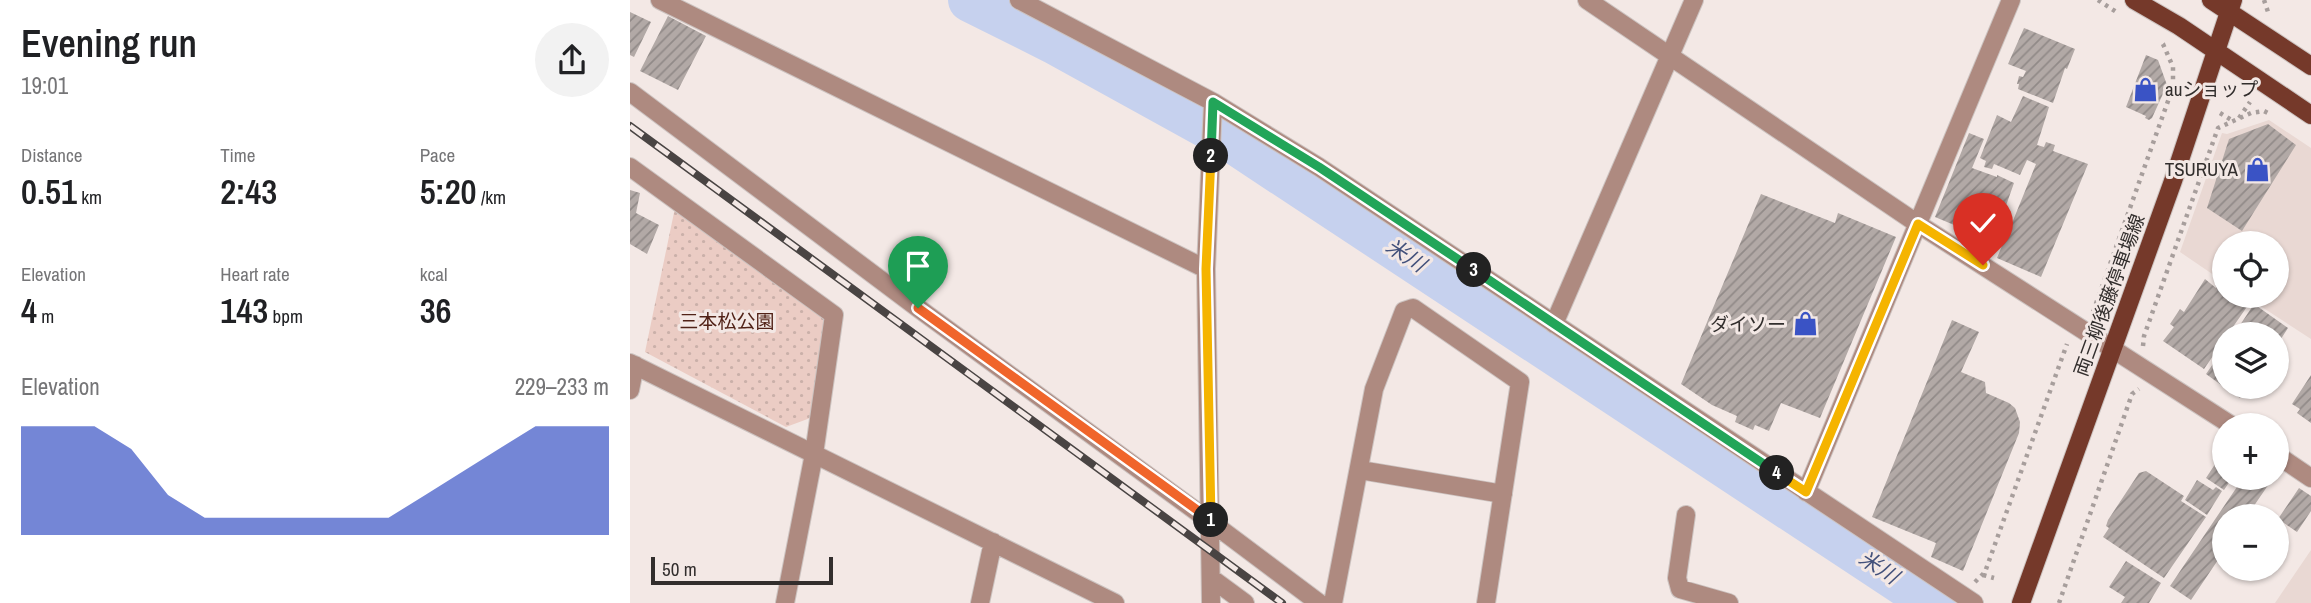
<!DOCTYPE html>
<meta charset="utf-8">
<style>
body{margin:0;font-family:"Archivo Narrow","Noto Sans JP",sans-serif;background:#f2f2f2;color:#202124;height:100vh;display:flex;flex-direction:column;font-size:26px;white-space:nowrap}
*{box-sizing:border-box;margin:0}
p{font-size:23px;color:#757577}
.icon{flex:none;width:38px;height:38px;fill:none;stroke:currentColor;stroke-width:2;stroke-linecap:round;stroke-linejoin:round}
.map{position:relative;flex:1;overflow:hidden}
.details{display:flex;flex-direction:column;background:#fff;width:630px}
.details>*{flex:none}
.controls{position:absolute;left:1582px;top:231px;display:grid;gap:14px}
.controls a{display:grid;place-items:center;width:77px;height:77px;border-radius:50%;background:#fff;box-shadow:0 2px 5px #0004;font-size:35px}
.scale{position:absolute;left:21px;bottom:18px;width:182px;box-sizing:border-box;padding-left:7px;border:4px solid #322e2d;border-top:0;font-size:19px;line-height:24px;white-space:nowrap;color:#322e2d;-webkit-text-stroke:5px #f3e8e5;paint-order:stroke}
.pin{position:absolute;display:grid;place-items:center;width:60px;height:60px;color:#fff;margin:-72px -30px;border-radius:50% 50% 50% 0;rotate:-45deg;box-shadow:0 0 7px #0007}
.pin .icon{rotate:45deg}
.km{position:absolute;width:35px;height:35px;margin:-18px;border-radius:50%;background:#222;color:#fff;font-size:19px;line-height:35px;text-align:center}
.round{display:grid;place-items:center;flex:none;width:74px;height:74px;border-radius:37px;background:#f2f2f2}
.headline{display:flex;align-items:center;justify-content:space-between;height:119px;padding:0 21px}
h1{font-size:38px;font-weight:600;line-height:52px}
.figures{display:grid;grid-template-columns:repeat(3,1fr);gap:10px;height:119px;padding:7px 21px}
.figures div{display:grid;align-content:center}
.figures b{font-size:35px;font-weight:600}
.figures small{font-size:19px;font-weight:400}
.figures p{font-size:19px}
.chart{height:196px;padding:14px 21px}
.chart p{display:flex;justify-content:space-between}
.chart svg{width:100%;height:126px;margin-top:7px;fill:#3a53c5;opacity:.7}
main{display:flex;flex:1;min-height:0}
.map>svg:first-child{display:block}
.built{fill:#e9d8d3}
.park{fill:url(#park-dots)}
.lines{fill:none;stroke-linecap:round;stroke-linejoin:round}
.river{stroke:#c6d1ee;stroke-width:44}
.building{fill:url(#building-hatch)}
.minor-casing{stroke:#ccc3c0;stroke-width:20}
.major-casing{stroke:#ccc3c0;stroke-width:20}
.path{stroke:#a79e9c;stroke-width:4.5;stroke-dasharray:3.5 5;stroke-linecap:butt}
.minor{stroke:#ae8a80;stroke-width:18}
.major{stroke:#75392a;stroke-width:18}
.rail-casing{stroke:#494443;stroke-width:8}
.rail{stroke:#f3e8e5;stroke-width:5;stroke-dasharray:16;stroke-linecap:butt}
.split-1-casing{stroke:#fff;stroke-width:14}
.split-2-casing{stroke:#fff;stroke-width:14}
.split-3-casing{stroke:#fff;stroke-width:14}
.split-4-casing{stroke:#fff;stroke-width:14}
.split-5-casing{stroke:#fff;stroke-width:14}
.split-1{stroke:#f0652b;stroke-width:9}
.split-2{stroke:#f5b400;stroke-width:9}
.split-3{stroke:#22a559;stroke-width:9}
.split-4{stroke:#22a559;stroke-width:9}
.split-5{stroke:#f5b400;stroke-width:9}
.labels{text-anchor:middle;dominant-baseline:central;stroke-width:6;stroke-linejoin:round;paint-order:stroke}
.poi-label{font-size:19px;fill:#322e2d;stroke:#f3e8e5;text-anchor:end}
.street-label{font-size:19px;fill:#322e2d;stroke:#f3e8e5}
.park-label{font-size:19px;fill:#512217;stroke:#f3e8e5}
.water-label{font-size:21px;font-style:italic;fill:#43517b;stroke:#f3e8e5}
</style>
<main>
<section class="details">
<div class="headline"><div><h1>Evening run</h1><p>19:01</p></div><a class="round"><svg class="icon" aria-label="share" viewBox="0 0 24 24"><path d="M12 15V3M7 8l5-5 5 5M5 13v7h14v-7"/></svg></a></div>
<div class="figures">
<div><p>Distance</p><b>0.51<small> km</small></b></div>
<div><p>Time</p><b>2:43</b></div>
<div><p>Pace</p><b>5:20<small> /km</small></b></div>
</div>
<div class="figures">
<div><p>Elevation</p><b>4<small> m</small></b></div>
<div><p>Heart rate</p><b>143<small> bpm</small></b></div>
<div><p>kcal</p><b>36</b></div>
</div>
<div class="chart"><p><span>Elevation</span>229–233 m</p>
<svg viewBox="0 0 160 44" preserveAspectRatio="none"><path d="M0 44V6L10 6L20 6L30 14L40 30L50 38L60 38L70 38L80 38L90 38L100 38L110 30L120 22L130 14L140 6L150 6L160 6V44z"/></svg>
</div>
</section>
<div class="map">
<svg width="1681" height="603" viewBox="0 0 1681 603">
<defs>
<pattern id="park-dots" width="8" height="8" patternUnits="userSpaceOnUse" patternTransform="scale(1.75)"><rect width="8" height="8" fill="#ebccc4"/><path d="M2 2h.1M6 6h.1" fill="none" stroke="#cab0a9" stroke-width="1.8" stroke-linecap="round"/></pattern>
<pattern id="building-hatch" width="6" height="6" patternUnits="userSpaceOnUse" patternTransform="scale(1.75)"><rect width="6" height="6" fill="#b2a9a6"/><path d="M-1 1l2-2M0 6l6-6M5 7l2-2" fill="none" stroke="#918a88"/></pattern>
</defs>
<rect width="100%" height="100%" fill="#f3e8e5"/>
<path class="built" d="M1639 120 1681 148V339L1615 296H1647V243H1594V282L1550 252 1592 133 1597 134Z
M1681 550V603H1645Z"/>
<path class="park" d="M46 203 201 315 183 417 156 427 15 352Z"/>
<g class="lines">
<path class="river" d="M340 0 424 42 598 138 1303 603"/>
</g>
<path class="building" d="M0 12 21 22 4 57 0 55Z
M38 16 76 36 48 90 10 71Z
M1394 28 1445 49 1437 69 1435 68 1423 103 1388 89 1389 84H1387L1389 76 1393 77 1396 71 1378 64Z
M1516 55 1528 60 1537 85 1522 118 1519 120 1515 118 1516 116 1496 107Z
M1393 96 1419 107 1407 145 1414 147 1416 142 1425 145 1423 151 1458 164 1411 277 1367 258 1376 236 1371 234 1375 226 1380 228 1406 164 1397 160 1390 175 1364 164 1362 169 1354 167 1356 161 1350 158 1367 115 1381 122Z
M1638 124 1666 145 1612 231 1577 208 1599 139Z
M1339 133 1354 139 1342 168 1367 177V175L1384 183 1372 217 1338 207 1329 227 1305 217Z
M0 190 10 193 6 213 29 225 17 254 0 244Z
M1131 194 1205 223 1208 213 1266 237 1190 418 1151 403 1139 431 1125 425 1123 430 1105 422 1107 416 1082 405 1051 384Z
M1575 279 1586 288 1588 285 1594 289V296H1613L1621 301 1598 334H1594V340L1574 369 1533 341 1544 327 1540 324 1550 309 1554 312Z
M1624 304 1658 328 1647 345V334H1604Z
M1322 320 1349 332 1331 372 1355 382 1356 393 1379 403 1385 408 1390 422 1389 433 1333 571 1301 557 1306 543 1242 517Z
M1594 348V387L1576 374Z
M1681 375V423L1667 413 1670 409 1662 404Z
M1594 387H1618L1610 398Z
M1594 443V478H1602L1594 490 1576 478 1593 452 1590 450Z
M1516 471 1554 496 1551 501 1576 517 1534 578 1473 537 1479 528 1476 526 1478 520 1509 473Z
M1613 478H1643L1617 516H1594V551L1561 600 1540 586Z
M1567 480 1583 490 1586 487 1592 491 1577 515 1555 500Z
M1669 488 1681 496V511L1667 532 1648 519Z
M1496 561 1531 583 1519 603H1491L1495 597 1479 587Z"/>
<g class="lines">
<defs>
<path id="minor" d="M30 0 576 269
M389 0 583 102 689 167 1344 603
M957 0 1288 224 1601 425
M0 92 288 308 581 522 689 603
M0 167 204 315 184 454 155 603
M924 324 1064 0
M0 363 485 603
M0 390 5 365
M1647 455 1681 478
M730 470 873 494
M1176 492 1381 0
M1056 515 1047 578 1050 589 1099 603
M581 578 615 603
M350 603 363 542
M581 603 576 269 583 102
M703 603 744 389 774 311 783 308 890 382 856 603"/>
<path id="major" d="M1504 0 1549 26 1681 115
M1581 0 1681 66
M1391 603 1543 181 1603 0"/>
</defs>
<use href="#minor" class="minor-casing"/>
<use href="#major" class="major-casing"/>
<path class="path" d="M1468 0 1488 13
M1634 0 1639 15
M1590 113 1603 121
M1609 118 1620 102
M1463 312 1543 87V67L1533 44 1530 41
M1513 346 1514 336 1588 128 1621 113 1634 111 1638 113
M1353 575 1364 578
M1345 582 1355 572 1437 344
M1429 603 1502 394 1509 389"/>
<use href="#minor" class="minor"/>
<use href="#major" class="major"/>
<defs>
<path id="rail" d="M0 126 652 603"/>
</defs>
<use href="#rail" class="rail-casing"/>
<use href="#rail" class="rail"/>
</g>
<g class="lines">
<defs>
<path id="split-1" d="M288 308 581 520"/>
<path id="split-2" d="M581 520 576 269 581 156"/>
<path id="split-3" d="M581 156 583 102 689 167 844 270"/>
<path id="split-4" d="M844 270 1147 473"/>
<path id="split-5" d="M1147 473 1176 492 1288 224 1353 265"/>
</defs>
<use href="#split-1" class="split-1-casing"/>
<use href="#split-2" class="split-2-casing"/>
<use href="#split-3" class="split-3-casing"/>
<use href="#split-4" class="split-4-casing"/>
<use href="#split-5" class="split-5-casing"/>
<use href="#split-1" class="split-1"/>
<use href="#split-2" class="split-2"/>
<use href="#split-3" class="split-3"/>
<use href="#split-4" class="split-4"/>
<use href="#split-5" class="split-5"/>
</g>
<defs>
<symbol id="shop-bare" viewBox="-9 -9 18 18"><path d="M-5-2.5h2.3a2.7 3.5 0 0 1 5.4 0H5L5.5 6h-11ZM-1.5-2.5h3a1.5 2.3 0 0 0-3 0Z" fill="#3a53c5" stroke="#f3e8e5" stroke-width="2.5" paint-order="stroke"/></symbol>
</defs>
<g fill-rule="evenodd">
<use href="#shop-bare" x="1498" y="72" width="35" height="35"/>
<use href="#shop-bare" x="1610" y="152" width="35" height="35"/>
<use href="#shop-bare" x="1158" y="306" width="35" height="35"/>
</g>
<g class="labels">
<g class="poi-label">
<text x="1535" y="89" text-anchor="start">auショップ</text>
<text x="1608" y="169">TSURUYA</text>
<text x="1156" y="324">ダイソー</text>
</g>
<g class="street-label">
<text transform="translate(1479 295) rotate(-70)">両三柳後藤停車場線</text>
</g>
<g class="park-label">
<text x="97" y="321">三本松公園</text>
</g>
<g class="water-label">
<text transform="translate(776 255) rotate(33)">米川</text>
<text transform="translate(1249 567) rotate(33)">米川</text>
</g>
</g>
</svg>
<div class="controls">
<a><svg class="icon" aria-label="locate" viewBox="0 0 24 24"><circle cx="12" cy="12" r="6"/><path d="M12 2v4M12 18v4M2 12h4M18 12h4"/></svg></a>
<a><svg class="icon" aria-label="layers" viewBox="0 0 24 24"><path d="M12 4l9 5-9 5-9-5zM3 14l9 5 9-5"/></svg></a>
<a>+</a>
<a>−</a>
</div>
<div class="scale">50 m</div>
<div class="pin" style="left:288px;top:308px;background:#1e9e55"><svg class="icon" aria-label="arrive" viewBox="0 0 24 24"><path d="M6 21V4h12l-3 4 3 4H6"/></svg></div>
<div class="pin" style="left:1353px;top:265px;background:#d93025"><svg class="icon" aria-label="check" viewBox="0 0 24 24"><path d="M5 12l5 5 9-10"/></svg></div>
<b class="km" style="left:581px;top:520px">1</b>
<b class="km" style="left:581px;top:156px">2</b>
<b class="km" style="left:844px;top:270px">3</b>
<b class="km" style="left:1147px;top:473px">4</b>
</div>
</main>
